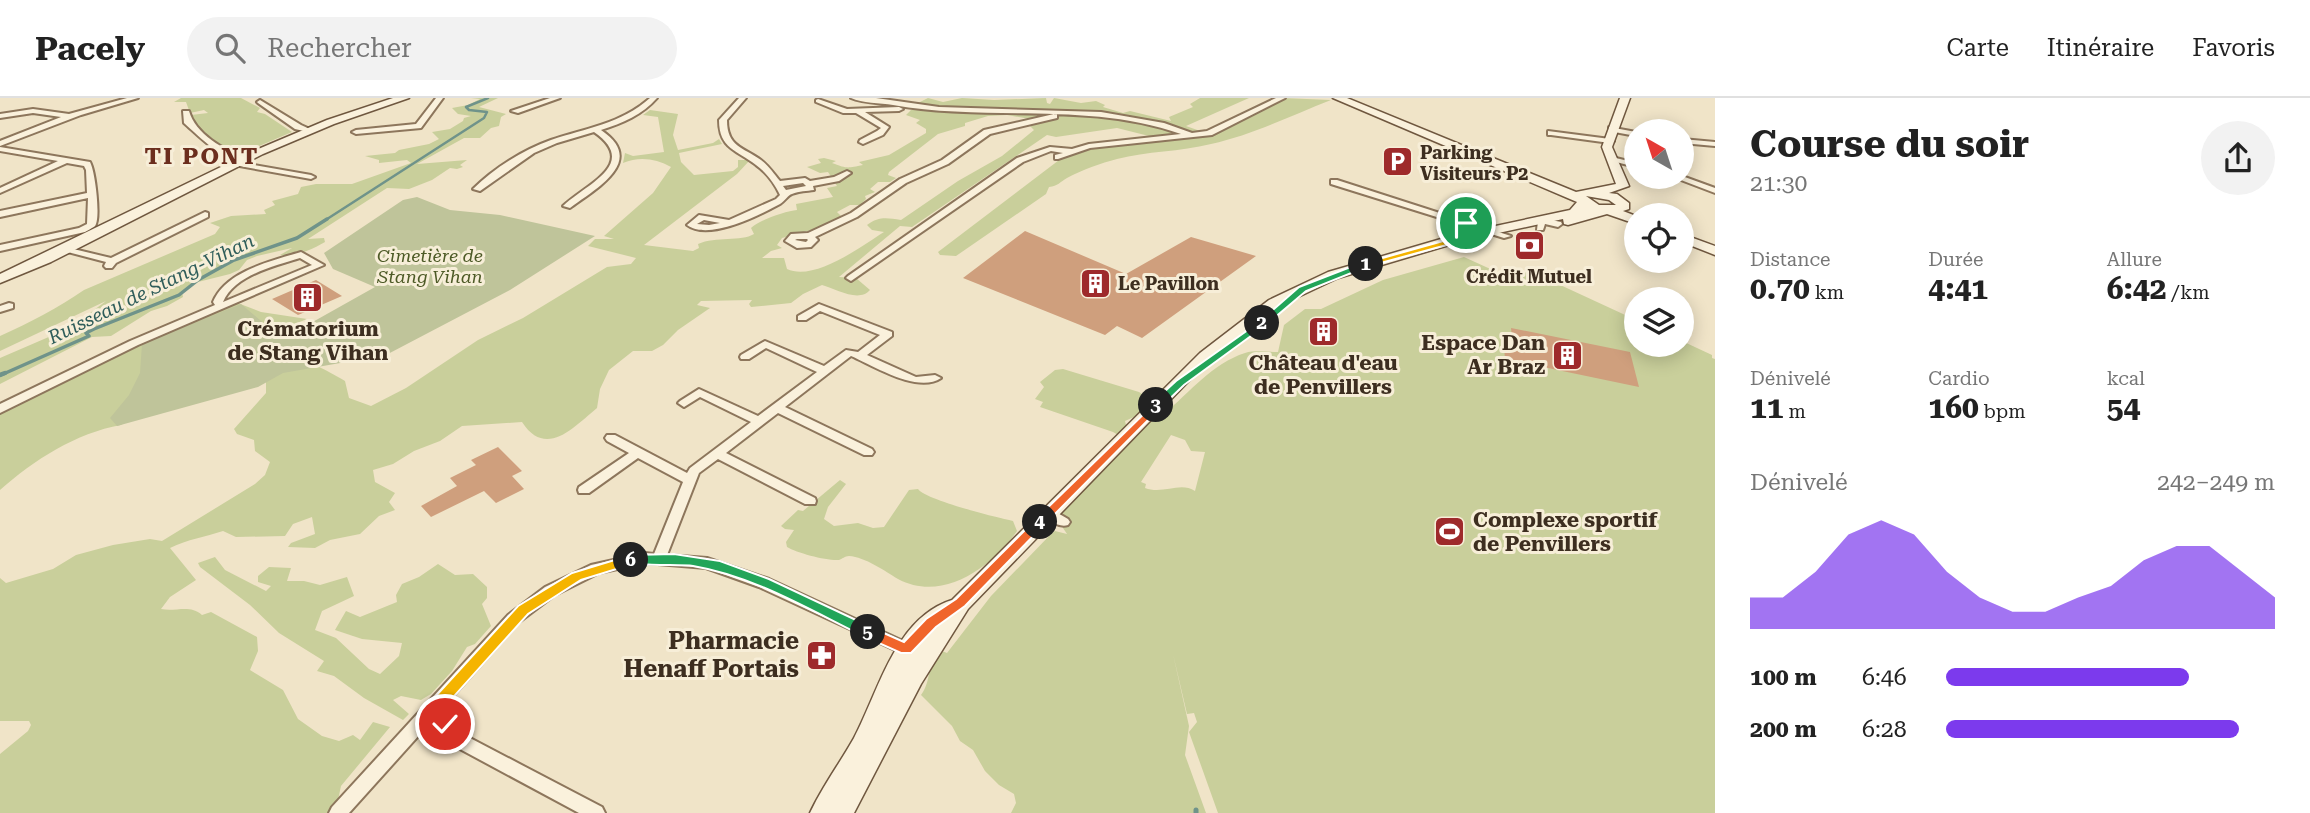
<!DOCTYPE html>
<html lang="fr">
<meta charset="utf-8">
<style>
body{margin:0;font-family:"Roboto Serif",serif;background:#f2f2f2;color:#222;height:100vh;display:flex;flex-direction:column;font-size:26px;white-space:nowrap}
*{box-sizing:border-box;margin:0}
p{font-size:23px;color:#767676}
.icon{flex:none;width:38px;height:38px;fill:none;stroke:currentColor;stroke-width:2;stroke-linecap:round;stroke-linejoin:round}
.map{position:relative;flex:1;overflow:hidden}
.panel{display:flex;flex-direction:column;background:#fff;width:595px}
.panel>*{flex:none}
.needle{width:46px;rotate:321deg}
.controls{position:absolute;left:1624px;top:21px;display:grid;gap:14px}
.controls a{display:grid;place-items:center;width:70px;height:70px;border-radius:50%;background:#fff;box-shadow:0 4px 18px #0003;font-size:35px}
.pin{position:absolute;display:grid;place-items:center;width:60px;height:60px;color:#fff;margin:-30px;border:4px solid #fff;border-radius:50%;box-shadow:0 2px 7px #0007}
.km{position:absolute;width:35px;height:35px;margin:-18px;border-radius:50%;background:#222;color:#fff;font-size:19px;line-height:35px;text-align:center}
.round{display:grid;place-items:center;flex:none;width:74px;height:74px;border-radius:37px;background:#f2f2f2}
.headline{display:flex;align-items:center;justify-content:space-between;height:119px;padding:0 35px}
h1{font-size:38px;font-weight:700;line-height:52px}
.figures{display:grid;grid-template-columns:repeat(3,1fr);gap:10px;height:119px;padding:7px 35px}
.figures div{display:grid;align-content:center}
.figures b{font-size:30px;font-weight:700}
.figures small{font-size:19px;font-weight:400}
.figures p{font-size:19px}
.chart{height:196px;padding:14px 35px}
.chart p{display:flex;justify-content:space-between}
.chart svg{width:100%;height:126px;margin-top:7px;fill:#7c3aed;opacity:.7}
ul{padding:0 35px;list-style:none;font-size:23px}
li{display:grid;grid-template-columns:112px 84px 1fr;align-items:center;height:52px}
li i{height:18px;border-radius:9px;background:#7c3aed}
header{display:flex;align-items:center;gap:42px;box-sizing:border-box;height:98px;padding:0 35px;background:#fff;border-bottom:2px solid #e0e0e0}
header strong{font-size:33px}
nav{display:flex;gap:38px;margin-inline-start:auto;font-size:24px}
.search{width:490px;height:63px;background:#f2f2f2;display:flex;align-items:center;gap:18px;box-sizing:border-box;padding:0 24px;border-radius:38px;color:#767676;font-size:26px}
main{display:flex;flex:1;min-height:0}
.map>svg:first-child{display:block}
.green{fill:#c9cf9b;fill-rule:evenodd}
.cemetery{fill:#bfc49a}
.lines{fill:none;stroke-linecap:round;stroke-linejoin:round}
.stream-far3{stroke:#6f938a;stroke-width:2.5}
.stream-far2{stroke:#6f938a;stroke-width:3.5}
.stream-far1{stroke:#6f938a;stroke-width:4.5}
.stream{stroke:#6f938a;stroke-width:5}
.building{fill:#cf9f7d}
.street-casing{stroke:#8d765c;stroke-width:4}
.secondary-casing{stroke:#6f573f;stroke-width:3}
.street{fill:#faf1dc;fill-rule:evenodd}
.secondary{fill:#faf1dc;fill-rule:evenodd}
.split-1{fill:#f5b400;stroke:#fff;stroke-width:2}
.split-2{fill:#22a559;stroke:#fff;stroke-width:2}
.split-3{fill:#22a559;stroke:#fff;stroke-width:2}
.split-4{fill:#f0652b;stroke:#fff;stroke-width:2}
.split-5{fill:#f0652b;stroke:#fff;stroke-width:2}
.split-6{fill:#22a559;stroke:#fff;stroke-width:2}
.split-7{fill:#f5b400;stroke:#fff;stroke-width:2}
.labels{text-anchor:middle;dominant-baseline:central;stroke-width:6;stroke-linejoin:round;paint-order:stroke}
.far-poi-label{font-size:18px;font-weight:bold;fill:#3d2e20;stroke:#f7eed8;text-anchor:start}
.far-park-label{font-size:18px;font-style:italic;fill:#4d5a26;stroke:#f7eed8}
.far-water-label{font-size:19px;font-style:italic;fill:#2f5d5a;stroke:#f7eed8}
.poi-label{font-size:21px;font-weight:bold;fill:#3d2e20;stroke:#f7eed8}
.far-district-label{font-size:23px;font-weight:bold;letter-spacing:2px;fill:#6b2e1e;stroke:#f7eed8}
.near-poi-label{font-size:24px;font-weight:bold;fill:#3d2e20;stroke:#f7eed8;text-anchor:end}
</style>
<header>
<strong>Pacely</strong>
<div class="search"><svg class="icon" aria-label="search" viewBox="0 0 24 24"><circle cx="10" cy="10" r="6"/><path d="M15 15l6 6"/></svg>Rechercher</div>
<nav><a>Carte</a><a>Itinéraire</a><a>Favoris</a></nav>
</header>
<main>
<div class="map">
<svg width="1715" height="715" viewBox="0 0 1715 715">
<rect width="100%" height="100%" fill="#f0e4c8"/>
<path class="green" d="M181 0H241L260 10 257 14 265 16 292 34 236 58 234 56 245 47 227 51 198 31 192 23 191 17 208 15 204 12 190 15 186 4H174Z
M471 0H498L479 9 506 16 501 19 499 28 491 30 480 40H464L417 66 467 62 460 67 463 69 457 71 450 70 432 82 409 91 387 90 308 141 324 140 325 144C313 151 294 160 280 157L292 150 257 158 247 162 239 172 230 176 194 185 182 194 183 199 167 208 151 213 111 238 92 239 0 286V260L51 238 75 232 74 227 106 203 0 253V238C31 224 58 210 84 192L215 136 220 129 210 125 231 118 266 116 264 112 275 107 272 103 298 96 301 89 316 86H352L411 65 407 62 379 65V62L365 58 395 55 399 52 429 46 439 41 432 34 450 31 463 23 464 20 471 18 458 16 452 10 468 7 480 1Z
M928 0 943 4 962 0 994 2 1046 0 1047 5 1050 6 1054 0 1081 5 1096 3 1105 7 1103 9 1123 15 1130 13 1171 23 1169 19 1193 9 1190 6 1200 0H1249L1186 28 1203 34 1282 0 1331 2C1292 17 1253 37 1211 46 1180 54 1147 53 1117 61 1101 65 1082 72 1067 80 1060 84 1058 88 1049 89L1046 96 956 158 940 157 938 154 1067 56 1153 39 1117 30 1056 39 1047 37 912 129 900 128 839 179 856 180 870 192C859 205 836 191 822 187L803 196 791 205 751 209 749 206 752 202 701 203 697 207 710 210 678 232 663 247 652 253H633L609 272 600 291 597 310C574 329 546 361 522 324L462 328 440 343 414 353 393 366 373 372 375 384 395 395 389 404 395 412 379 418 360 436 330 442 315 450 288 449 291 445 315 436 312 419 293 426 285 438 236 439 223 433C205 439 188 441 170 450L196 482 170 499 161 511C176 514 190 506 202 517L211 514 257 539 258 553 250 572 283 592 298 621 322 638 339 643 353 637 360 642 373 624 390 629 341 688 338 702 329 715H0V656L28 633 31 627 29 623H0V480L6 485 53 471 76 457 113 447 150 441 162 443 255 386 265 377 270 364 255 353 254 342 237 336 234 331 266 295V271C307 261 308 262 345 283L349 300 371 308 406 290 478 242 523 220 607 169 631 166 636 160 588 148 595 141H614L604 138 653 95 671 69C656 61 640 58 623 65L625 55 633 58 664 54 658 19 643 17 650 12 678 16 673 37 678 52 713 45 719 41 722 46 679 55 681 64 694 77 733 73 738 69V62H750L737 76 644 147 693 153 699 150 698 146C716 138 741 144 754 136L751 130C759 122 786 113 797 112L796 106 833 99 827 90 837 88 828 74 820 75 807 69 821 65 818 61 824 60 836 63 832 65C848 71 847 70 863 67L859 64 889 57 926 35V31L916 25 920 22 906 17 911 12 958 10 916 6ZM1007 17 1036 22 1028 26 1034 32 1002 58 958 83 901 122C887 120 879 118 867 127L872 132 884 134C862 148 814 184 787 171L784 160H762L771 153 782 150 777 147 782 140 826 128 841 118 837 114 850 107H860L866 101 865 98 875 94 870 91 878 84H890L896 80 888 77 889 74 938 36 965 28V25L988 18Z
M1464 159 1508 179 1530 173 1636 222V247H1682V243L1712 257V260L1715 261V715H1218L1189 634 1197 624 1194 615 1187 616 1173 556 1189 628 1185 657 1206 715H1011L1016 705 1014 696 999 687 985 673 973 652 960 643 952 628 921 597C933 580 924 570 942 553L947 555 991 498 1051 436 1055 433 1067 436 1061 427 1067 419 1061 415 1071 399 1127 342 1113 334 1040 309 1043 304 1035 301 1044 289 1040 284 1055 272 1063 271 1139 294 1148 300C1146 315 1138 317 1125 323L1126 327 1142 325 1153 314 1165 315C1189 295 1213 265 1245 255 1255 252 1267 254 1278 254L1284 227 1305 211H1321L1383 182ZM1171 337 1185 342 1191 353 1205 354 1195 393C1180 383 1163 397 1145 390L1146 386 1141 384Z
M235 204 261 214 307 221 267 237 121 327C76 335 34 362 0 392V310L92 263Z
M840 382 846 386 828 409 824 421 834 428 858 425 873 430 884 429 909 392 918 391C926 402 995 419 1013 423L1017 433C992 469 943 505 898 481 885 473 865 459 849 458 845 458 842 461 839 462 827 463 797 455 787 449L786 444 794 432 785 431 781 428 798 412 803 413Z
M215 459 225 472 266 493 271 488 258 484V478L269 469 291 470 287 483H304L320 487 347 479 354 498 322 513 315 532 336 540 369 571 380 576 399 558 402 545 362 541 335 532 346 513 360 519 397 504 396 497 402 486 419 479 438 466 455 477 473 476 487 489V500L482 506 491 528 475 546 467 549 452 573 431 596 421 602 401 598 393 602 409 616 403 622 364 600 334 578 317 573 324 563 279 535 250 507 200 469 198 465Z"/>
<path class="cemetery" d="M417 99 450 112 500 117 595 138 510 192 386 257 283 275 258 289 117 328 110 320 129 297 140 275 142 246 241 206 279 238 302 230 375 189 333 171 324 155 403 102Z"/>
<g class="lines">
<path class="stream-far3" d="M324 123 484 20 487 14 469 12 466 9 488 0"/>
<path class="stream-far2" d="M1 277 89 238 86 235 94 231 179 197 198 182 234 162 297 140 327 121"/>
<path class="stream-far1" d="M0 277 5 275"/>
<path class="stream" d="M1196 712V715"/>
</g>
<path class="building" d="M1025 133 1126 176 1191 139 1256 158 1142 240 1117 228 1105 237 963 180Z
M316 182 342 198 298 217 272 201Z
M1511 230 1630 254 1639 289 1505 261 1503 237 1512 239Z
M498 349 522 373 512 378 524 391 496 405 484 393 431 419 421 408 457 388 450 380 476 367 471 362Z"/>
<g class="lines">
<defs>
<path id="street" d="M127 0H138L81 17 0 48V43L61 19 33 15 0 20V16L33 11 69 16Z
M436 0H443L421 30 356 36 352 34 356 32 416 26Z
M550 0H560L518 15 511 13Z
M650 0H657C642 17 623 25 601 32 647 63 597 90 570 110L563 108C586 86 640 66 594 34L557 45 534 55 480 93 473 91C494 70 523 52 551 42 586 30 621 26 650 0Z
M739 0H746L727 22C727 49 743 49 761 62 769 68 774 76 780 83L805 80 810 83 834 79 847 73 851 75 839 83 813 88 814 92C807 93 799 93 792 96 788 97 785 103 780 106 758 118 708 143 687 127L699 117 729 122 776 101 780 97C775 86 766 74 756 67 737 52 719 51 719 22ZM803 85 806 88 786 92 783 88ZM704 122 720 125 709 127 697 126Z
M851 0H876L939 9 1101 14 1164 25 1192 35 1207 33 1276 0H1285L1212 37 1090 50 1058 61H1055V57L1063 55 1051 53 1023 64 851 183 846 180 848 178 1017 60 1050 49 1072 51 1089 46 1181 36C1088 3 988 24 893 7 880 5 862 5 851 0Z
M818 1 847 11 899 9 903 11 899 13 865 14 889 29 883 37 863 46 859 44 860 42 877 33 881 30 856 15H843L816 4V2Z
M260 2 301 27 312 32 308 34 295 31 258 5 257 4Z
M183 13H189C195 35 224 53 246 59V63C222 63 201 40 184 25Z
M1054 16H1057V20L990 36 948 66 906 85 857 119 815 139 818 142 811 149 797 150 785 143 791 136 808 135 851 115 900 81 942 62 984 32ZM797 141H807L808 142 806 144 795 142Z
M1609 29 1636 34V38L1609 33Z
M1548 33 1610 41 1614 43 1610 45 1551 37H1548Z
M1682 41 1715 44V48L1682 45Z
M0 49 90 64C95 73 101 120 95 128 94 129 87 133 85 134L0 153V147L79 130 87 126 88 100 0 119V113L87 95 86 72 84 68 67 65 0 95V90L58 63 0 53Z
M1608 58 1636 65V69L1608 62Z
M231 63 311 77 315 79 311 81 234 67 230 65Z
M1682 78 1715 90V95L1673 79Z
M1331 82H1337L1511 138 1504 140 1331 86Z
M205 114 208 115V119L116 165 112 170H106L104 168 106 164 60 152 65 149 111 160Z
M1542 120 1561 124 1562 126 1558 129 1545 126 1543 132H1537L1538 123Z
M301 154 324 167 138 247 0 315V306L130 243 215 207 213 204C226 173 271 163 301 154ZM300 160 312 167 223 204C234 177 275 168 300 160Z
M9 205 13 206V210L0 214V208Z
M819 206 892 234V238L867 257 916 279 935 277 941 280C918 296 874 268 851 258L785 309 872 351 874 354 872 357H864L778 315 726 355 815 400 816 403 815 406H805L718 361 699 375 667 457 707 460 769 481 918 550 921 554 918 558 913 560 908 558 759 489 706 470 645 465 599 475 555 497 518 525 439 614 446 617 470 640 602 709 605 715H579L458 650 430 625 349 715H329L332 709 508 517 545 489 591 467 645 455 654 456 683 384 638 360 589 395H579L578 392 579 389 629 355 607 343 605 340 607 337H615L687 375 690 370 751 324 700 299 684 309 678 305 680 303 699 291 758 318 817 274 766 250 749 261H741L740 259 741 257 765 243 824 268 846 252 858 254 880 237 820 213 806 222H798V218Z
M1049 410 1068 421 1070 424 1068 427C1059 430 1047 422 1042 415L1044 412Z"/>
<path id="secondary" d="M393 0H409L334 26 263 56 51 164 0 185V176L256 52 327 22Z
M1333 0H1347L1576 94 1616 86 1602 49 1620 0H1630L1612 49 1629 88 1609 95 1617 96 1629 105V111L1623 113 1636 118V126L1607 116 1568 127 1564 126 1563 121 1466 142 1338 180 1279 208 1210 261 968 511 921 586 854 715H810C822 689 840 665 854 640 879 593 895 520 952 502L1200 255 1269 202 1328 174 1458 136 1570 112 1577 104ZM1586 98 1609 102 1616 107H1599Z
M1682 136 1715 148V157L1682 144Z"/>
</defs>
<use href="#street" class="street-casing"/>
<use href="#secondary" class="secondary-casing"/>
<use href="#street" class="street"/>
<use href="#secondary" class="secondary"/>
</g>
<path class="split-1" d="M1463 124H1469L1476 139 1366 169 1361 166 1468 136Z"/>
<path class="split-2" d="M1366 163 1370 166 1369 168 1306 193 1266 227 1258 225 1299 189Z"/>
<path class="split-3" d="M1262 222 1266 223V227L1184 287 1160 310H1152V305L1176 283Z"/>
<path class="split-4" d="M1156 304 1161 307 1160 310 1044 427H1036V421Z"/>
<path class="split-5" d="M1040 420 1044 421V427L965 508 936 529 911 555H901L863 538 861 534 868 528 904 544 926 521 956 501 1036 421Z"/>
<path class="split-6" d="M674 456 720 463 769 481 873 530 875 534 868 539 863 538C808 511 753 478 693 468 679 466 630 469 625 462L631 457Z"/>
<path class="split-7" d="M631 457 636 459V465L581 482 528 516 439 615 451 622 453 626 451 631C441 635 425 625 421 616L423 612 518 508 572 475Z"/>
<defs>
<symbol id="parking-square" viewBox="-11 -11 22 22"><rect x="-9" y="-9" width="18" height="18" rx="4" fill="#9e2a2b" stroke="#f7eed8"/><path d="M-3.5-5.5H1a3.5 3.5 0 0 1 0 7H-1V5.5H-3.5ZM-1-3.4V-.6H.8a1.4 1.4 0 0 0 0-2.8Z" fill="#fff"/></symbol>
<symbol id="bank-square" viewBox="-11 -11 22 22"><rect x="-9" y="-9" width="18" height="18" rx="4" fill="#9e2a2b" stroke="#f7eed8"/><path d="M-6-4H6V4H-6ZM0-2.3a2.3 2.3 0 1 0 0 4.6a2.3 2.3 0 1 0 0-4.6Z" fill="#fff"/></symbol>
<symbol id="building-square" viewBox="-11 -11 22 22"><rect x="-9" y="-9" width="18" height="18" rx="4" fill="#9e2a2b" stroke="#f7eed8"/><path d="M-4-6H4V6H1V3H-1V6H-4ZM-2.5-4.3h1.7v1.8h-1.7ZM.8-4.3h1.7v1.8H.8ZM-2.5-1h1.7V.8h-1.7ZM.8-1h1.7V.8H.8Z" fill="#fff"/></symbol>
<symbol id="stadium-square" viewBox="-11 -11 22 22"><rect x="-9" y="-9" width="18" height="18" rx="4" fill="#9e2a2b" stroke="#f7eed8"/><path d="M0-5a6.5 5 0 1 0 0 10a6.5 5 0 1 0 0-10ZM-3.5-1.8h7v3.6h-7Z" fill="#fff"/></symbol>
<symbol id="pharmacy-square" viewBox="-11 -11 22 22"><rect x="-9" y="-9" width="18" height="18" rx="4" fill="#9e2a2b" stroke="#f7eed8"/><path d="M-2-6h4v4h4v4h-4v4h-4v-4h-4v-4h4Z" fill="#fff"/></symbol>
</defs>
<g fill-rule="evenodd">
<use href="#parking-square" x="1380" y="46" width="35" height="35"/>
<use href="#bank-square" x="1512" y="130" width="35" height="35"/>
<use href="#building-square" x="1078" y="168" width="35" height="35"/>
<use href="#building-square" x="290" y="182" width="35" height="35"/>
<use href="#building-square" x="1306" y="216" width="35" height="35"/>
<use href="#building-square" x="1550" y="240" width="35" height="35"/>
<use href="#stadium-square" x="1432" y="416" width="35" height="35"/>
<use href="#pharmacy-square" x="804" y="540" width="35" height="35"/>
</g>
<g class="labels">
<g class="far-poi-label">
<text x="1420" y="54">Parking<tspan x="1420" dy="21">Visiteurs P2</tspan></text>
<text x="1529" y="178" text-anchor="middle">Crédit Mutuel</text>
<text x="1118" y="185">Le Pavillon</text>
</g>
<g class="far-park-label">
<text x="430" y="157">Cimetière de<tspan x="430" dy="21">Stang Vihan</tspan></text>
</g>
<g class="far-water-label">
<text transform="translate(151 191) rotate(-26)">Ruisseau de Stang-Vihan</text>
</g>
<g class="poi-label">
<text x="308" y="231">Crématorium<tspan x="308" dy="24">de Stang Vihan</tspan></text>
<text x="1545" y="245" text-anchor="end">Espace Dan<tspan x="1545" dy="24">Ar Braz</tspan></text>
<text x="1323" y="265">Château d'eau<tspan x="1323" dy="24">de Penvillers</tspan></text>
<text x="1473" y="422" text-anchor="start">Complexe sportif<tspan x="1473" dy="24">de Penvillers</tspan></text>
</g>
<g class="far-district-label">
<text x="202" y="58">TI PONT</text>
</g>
<g class="near-poi-label">
<text x="799" y="543">Pharmacie<tspan x="799" dy="28">Henaff Portais</tspan></text>
</g>
</g>
</svg>
<div class="controls">
<a><svg class="needle" viewBox="-14 -14 28 28"><path d="M0-13l5 13h-10z" fill="#e53935"/><path d="M0 13l5-13h-10z" fill="#767676"/></svg></a>
<a><svg class="icon" aria-label="locate" viewBox="0 0 24 24"><circle cx="12" cy="12" r="6"/><path d="M12 2v4M12 18v4M2 12h4M18 12h4"/></svg></a>
<a><svg class="icon" aria-label="layers" viewBox="0 0 24 24"><path d="M12 4l9 5-9 5-9-5zM3 14l9 5 9-5"/></svg></a>
</div>
<div class="pin" style="left:1466px;top:125px;background:#1e9e55"><svg class="icon" aria-label="arrive" viewBox="0 0 24 24"><path d="M6 21V4h12l-3 4 3 4H6"/></svg></div>
<div class="pin" style="left:445px;top:626px;background:#d93025"><svg class="icon" aria-label="check" viewBox="0 0 24 24"><path d="M5 12l5 5 9-10"/></svg></div>
<b class="km" style="left:1366px;top:166px">1</b>
<b class="km" style="left:1262px;top:225px">2</b>
<b class="km" style="left:1156px;top:307px">3</b>
<b class="km" style="left:1040px;top:424px">4</b>
<b class="km" style="left:868px;top:534px">5</b>
<b class="km" style="left:631px;top:462px">6</b>
</div>
<section class="panel">
<div class="headline"><div><h1>Course du soir</h1><p>21:30</p></div><a class="round"><svg class="icon" aria-label="share" viewBox="0 0 24 24"><path d="M12 15V3M7 8l5-5 5 5M5 13v7h14v-7"/></svg></a></div>
<div class="figures">
<div><p>Distance</p><b>0.70<small> km</small></b></div>
<div><p>Durée</p><b>4:41</b></div>
<div><p>Allure</p><b>6:42<small> /km</small></b></div>
</div>
<div class="figures">
<div><p>Dénivelé</p><b>11<small> m</small></b></div>
<div><p>Cardio</p><b>160<small> bpm</small></b></div>
<div><p>kcal</p><b>54</b></div>
</div>
<div class="chart"><p><span>Dénivelé</span>242–249 m</p>
<svg viewBox="0 0 160 44" preserveAspectRatio="none"><path d="M0 44V33L10 33L20 24L30 11L40 6L50 11L60 24L70 33L80 38L90 38L100 33L110 29L120 20L130 15L140 15L150 24L160 33V44z"/></svg>
</div>
<ul>
<li><b>100 m</b>6:46<i style="width:74%"></i></li>
<li><b>200 m</b>6:28<i style="width:89%"></i></li>
</ul>
</section>
</main>
